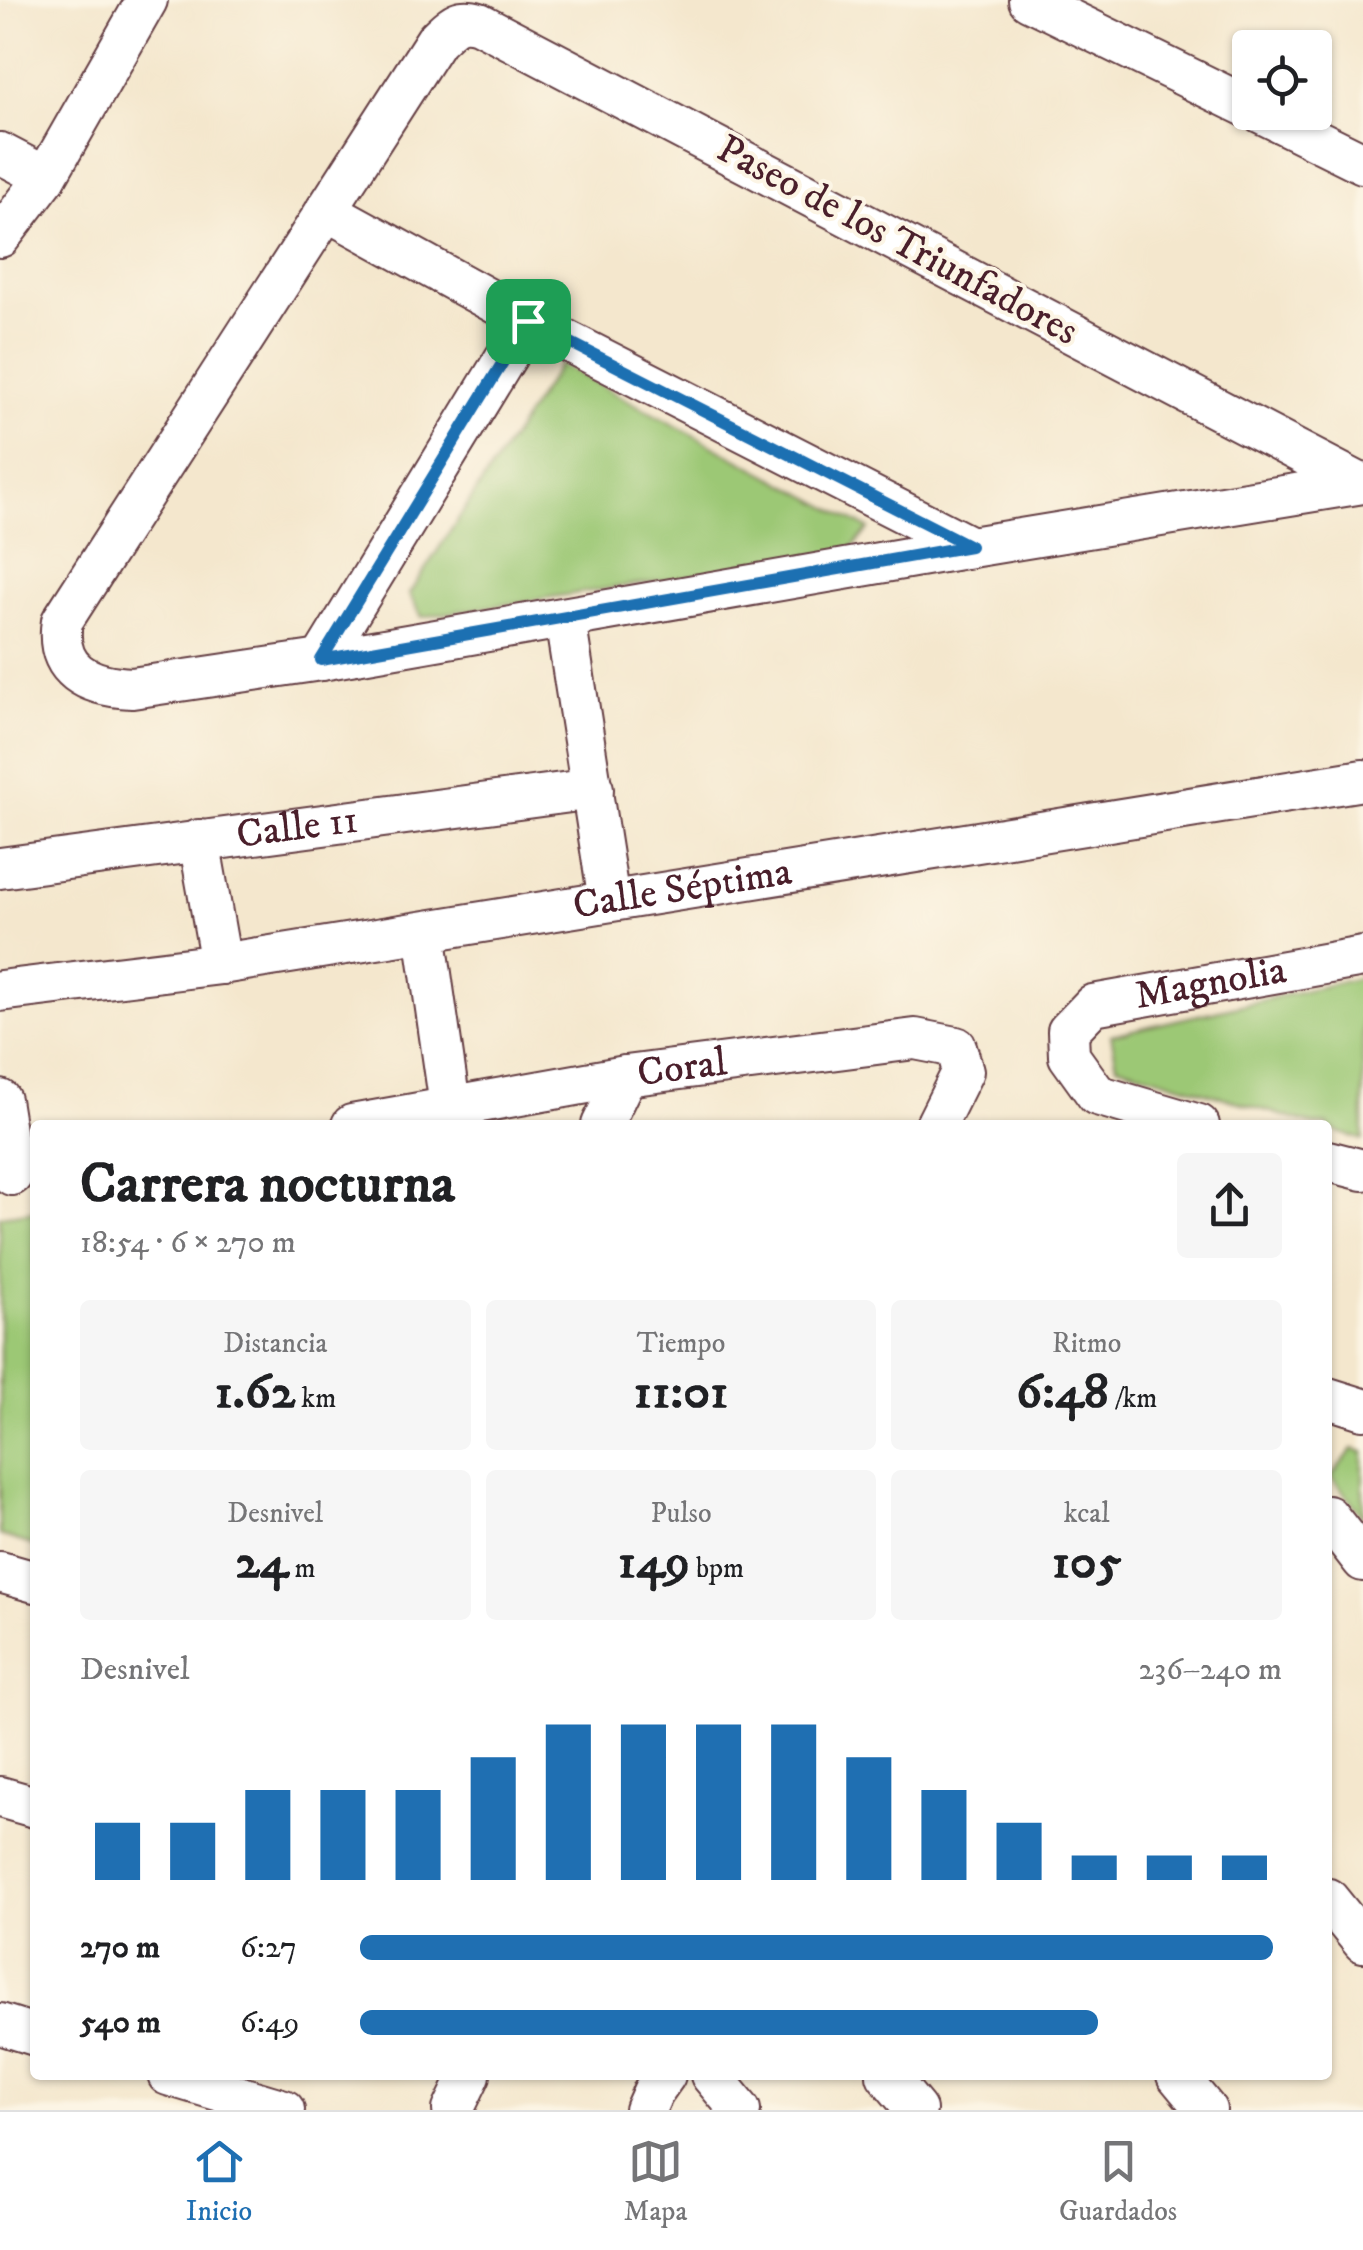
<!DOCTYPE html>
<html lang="es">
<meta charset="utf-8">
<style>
body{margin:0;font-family:"IM FELL DW Pica",serif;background:#f6f6f6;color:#202124;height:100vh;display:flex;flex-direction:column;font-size:38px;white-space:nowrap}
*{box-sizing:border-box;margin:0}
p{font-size:32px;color:#757577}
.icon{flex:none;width:55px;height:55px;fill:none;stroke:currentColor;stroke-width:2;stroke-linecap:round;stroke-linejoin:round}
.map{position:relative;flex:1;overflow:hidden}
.drawer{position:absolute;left:30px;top:1120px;width:1302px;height:960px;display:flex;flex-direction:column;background:#fff;border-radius:10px;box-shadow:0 2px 8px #0004}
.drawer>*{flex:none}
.controls{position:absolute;left:1232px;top:30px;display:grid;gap:20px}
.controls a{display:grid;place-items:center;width:100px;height:100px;border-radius:10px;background:#fff;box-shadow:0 2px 8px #0004;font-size:50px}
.pin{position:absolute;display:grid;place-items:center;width:85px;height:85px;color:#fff;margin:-42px;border-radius:20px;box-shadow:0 5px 15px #0006}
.round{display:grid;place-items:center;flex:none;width:105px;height:105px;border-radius:10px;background:#f6f6f6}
.headline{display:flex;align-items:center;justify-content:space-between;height:170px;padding:0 50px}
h1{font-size:55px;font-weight:700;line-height:75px}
.figures{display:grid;grid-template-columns:repeat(3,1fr);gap:15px;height:170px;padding:10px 50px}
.figures div{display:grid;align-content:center;border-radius:10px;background:#f6f6f6;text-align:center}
.figures b{font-size:50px;font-weight:700}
.figures small{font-size:28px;font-weight:400}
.figures p{font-size:28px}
.chart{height:280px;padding:20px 50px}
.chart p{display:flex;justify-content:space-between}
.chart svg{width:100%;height:180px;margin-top:10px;stroke:#1f6fb2;stroke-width:6}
ul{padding:0 50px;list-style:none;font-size:32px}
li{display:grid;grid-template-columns:160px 120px 1fr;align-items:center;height:75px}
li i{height:25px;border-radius:12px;background:#1f6fb2}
.menu{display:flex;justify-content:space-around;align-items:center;height:140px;border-top:2px solid #e0e0e0;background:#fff;font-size:28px;color:#757577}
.menu a{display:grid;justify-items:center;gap:5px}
.menu .current{color:#1f6fb2}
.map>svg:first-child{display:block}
.green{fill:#9cc875;stroke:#737450;stroke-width:2.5}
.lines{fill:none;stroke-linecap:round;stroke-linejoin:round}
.minor-casing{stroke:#643d43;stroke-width:44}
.minor{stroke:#fff;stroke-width:40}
.route-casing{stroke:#fff;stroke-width:20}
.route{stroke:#1f6fb2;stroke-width:12}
.labels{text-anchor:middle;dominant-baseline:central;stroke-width:8;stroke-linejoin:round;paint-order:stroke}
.street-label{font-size:40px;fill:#4a1f2b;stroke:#fcf5e5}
</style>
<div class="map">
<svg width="1363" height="2110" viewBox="0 0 1363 2110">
<rect width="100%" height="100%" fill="#fcf5e5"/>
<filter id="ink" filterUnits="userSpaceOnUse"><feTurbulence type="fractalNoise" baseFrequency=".01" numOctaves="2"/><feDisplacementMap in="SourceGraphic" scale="20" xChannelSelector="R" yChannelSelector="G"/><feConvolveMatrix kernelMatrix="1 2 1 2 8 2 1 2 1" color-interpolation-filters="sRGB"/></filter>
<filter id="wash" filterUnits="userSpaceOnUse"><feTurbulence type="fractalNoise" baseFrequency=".0048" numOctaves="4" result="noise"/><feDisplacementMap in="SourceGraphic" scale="40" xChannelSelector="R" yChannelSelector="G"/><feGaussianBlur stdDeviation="2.25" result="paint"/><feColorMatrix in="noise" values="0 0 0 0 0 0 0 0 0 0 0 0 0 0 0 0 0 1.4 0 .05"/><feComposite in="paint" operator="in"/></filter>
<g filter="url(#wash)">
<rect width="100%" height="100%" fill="#f4e7cd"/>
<path class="green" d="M560 364 869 529 848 552 422 617 409 594Z
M1363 977V1140L1328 1129V1125H1313L1117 1065 1111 1035Z
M35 1211V1546L0 1535V1216Z
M1353 1449 1363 1452V1517L1331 1476Z"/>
</g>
<g filter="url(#ink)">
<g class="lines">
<defs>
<g id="minor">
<path d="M1029 0 1250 108"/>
<path d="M1260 112 1363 163"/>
<path d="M0 153 46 177"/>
<path d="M326 210 528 321 971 547"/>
<path d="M0 237 46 177 147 0"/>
<path d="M1359 483 479 23C457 16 451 26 436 40L62 621C54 671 88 686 132 688L321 660 971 547 1363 483"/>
<path d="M565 619 609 901"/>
<path d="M321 660 528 321"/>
<path d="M199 840 221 964"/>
<path id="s1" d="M0 868 593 789"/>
<path d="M425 932 450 1106"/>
<path id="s2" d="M0 991 221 964 1363 780"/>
<path d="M0 1100 12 1175"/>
<path id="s3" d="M352 1125 626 1076 915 1039 956 1047 963 1071 936 1125"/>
<path d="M602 1125 626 1076"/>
<path id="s4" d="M1199 1125 1097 1095 1069 1056 1068 1031 1093 1005 1363 957"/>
<path d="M1328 1161 1363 1170"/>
<path d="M1328 1398 1363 1409"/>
<path d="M1328 1516 1363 1561"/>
<path d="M0 1572 35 1582"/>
<path d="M0 1797 35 1807"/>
<path d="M1328 1899 1363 1942"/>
<path d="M0 2024 35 2035"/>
<path d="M168 2075 284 2110"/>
<path d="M711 2075 740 2110"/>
<path d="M887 2075 916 2110"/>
<path d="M1177 2075 1206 2110"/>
<path d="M453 2110 470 2075"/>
<path d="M645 2110 653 2092 665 2075"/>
</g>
</defs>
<use href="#minor" class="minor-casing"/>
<use href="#minor" class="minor"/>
</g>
</g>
<g class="lines" filter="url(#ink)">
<defs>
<path id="route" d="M528 321 970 546 321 660Z"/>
</defs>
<use href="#route" class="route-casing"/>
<use href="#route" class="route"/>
</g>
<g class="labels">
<g class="street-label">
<text transform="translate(897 241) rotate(28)">Paseo de los Triunfadores</text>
<text stroke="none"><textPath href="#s1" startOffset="300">Calle 11</textPath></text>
<text stroke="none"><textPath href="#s2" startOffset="690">Calle Séptima</textPath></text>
<text stroke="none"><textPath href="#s4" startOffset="335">Magnolia</textPath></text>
<text stroke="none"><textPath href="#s3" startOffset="335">Coral</textPath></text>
</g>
</g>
</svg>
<div class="controls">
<a><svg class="icon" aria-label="locate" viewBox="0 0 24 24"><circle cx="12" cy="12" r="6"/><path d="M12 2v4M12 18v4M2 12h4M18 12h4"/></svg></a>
</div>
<div class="pin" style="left:528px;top:321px;background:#1e9e55"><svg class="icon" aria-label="arrive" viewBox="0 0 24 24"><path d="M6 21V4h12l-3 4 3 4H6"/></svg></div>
<section class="drawer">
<div class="headline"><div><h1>Carrera nocturna</h1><p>18:54 · 6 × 270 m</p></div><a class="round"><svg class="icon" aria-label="share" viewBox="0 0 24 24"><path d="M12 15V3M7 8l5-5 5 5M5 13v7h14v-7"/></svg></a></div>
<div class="figures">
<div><p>Distancia</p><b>1.62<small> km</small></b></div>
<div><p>Tiempo</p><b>11:01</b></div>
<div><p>Ritmo</p><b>6:48<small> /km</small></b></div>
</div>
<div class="figures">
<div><p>Desnivel</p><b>24<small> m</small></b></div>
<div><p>Pulso</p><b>149<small> bpm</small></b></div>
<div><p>kcal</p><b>105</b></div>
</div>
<div class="chart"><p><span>Desnivel</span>236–240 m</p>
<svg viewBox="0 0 160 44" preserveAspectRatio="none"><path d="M5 44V30M15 44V30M25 44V22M35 44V22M45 44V22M55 44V14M65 44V6M75 44V6M85 44V6M95 44V6M105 44V14M115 44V22M125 44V30M135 44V38M145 44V38M155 44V38"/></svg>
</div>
<ul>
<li><b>270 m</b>6:27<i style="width:99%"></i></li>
<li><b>540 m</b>6:49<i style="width:80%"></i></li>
</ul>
</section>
</div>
<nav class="menu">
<a class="current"><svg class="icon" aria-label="home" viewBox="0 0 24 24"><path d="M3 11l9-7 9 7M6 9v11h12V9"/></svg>Inicio</a>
<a><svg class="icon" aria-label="map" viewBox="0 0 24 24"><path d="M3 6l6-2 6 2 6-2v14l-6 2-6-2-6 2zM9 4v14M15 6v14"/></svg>Mapa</a>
<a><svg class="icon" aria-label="saved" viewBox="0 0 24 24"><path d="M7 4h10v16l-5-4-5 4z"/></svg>Guardados</a>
</nav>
